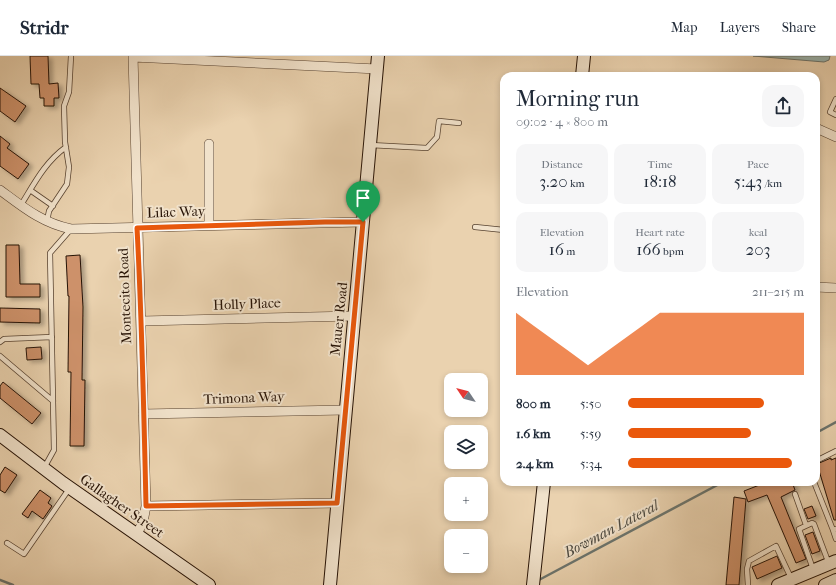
<!DOCTYPE html>
<meta charset="utf-8">
<style>
body{margin:0;font-family:"IM FELL French Canon",serif;background:#f6f6f7;color:#1f2937;height:100vh;display:flex;flex-direction:column;font-size:15px;white-space:nowrap}
*{box-sizing:border-box;margin:0}
p{font-size:13px;color:#747a83}
.icon{flex:none;width:22px;height:22px;fill:none;stroke:currentColor;stroke-width:2;stroke-linecap:round;stroke-linejoin:round}
.map{position:relative;flex:1;overflow:hidden}
.details{position:absolute;left:500px;top:16px;width:320px;height:414px;display:flex;flex-direction:column;background:#fff;border-radius:12px;box-shadow:0 2px 6px #0003}
.details>*{flex:none}
.needle{width:26px;rotate:305deg}
.tools{position:absolute;left:444px;top:317px;display:grid;gap:8px}
.tools a{display:grid;place-items:center;width:44px;height:44px;border-radius:8px;background:#fff;box-shadow:0 2px 6px #0003;font-size:20px}
.pin{position:absolute;display:grid;place-items:center;width:34px;height:34px;color:#fff;margin:-41px -17px;border-radius:50% 50% 50% 0;rotate:-45deg;box-shadow:0 0 4px #0007}
.pin .icon{rotate:45deg}
.round{display:grid;place-items:center;flex:none;width:42px;height:42px;border-radius:12px;background:#f6f6f7}
.summary{display:flex;align-items:center;justify-content:space-between;height:68px;padding:0 16px}
h1{font-size:22px;font-weight:600;line-height:30px}
.stats{display:grid;grid-template-columns:repeat(3,1fr);gap:6px;height:68px;padding:4px 16px}
.stats div{display:grid;align-content:center;border-radius:10px;background:#f6f6f7;text-align:center}
.stats b{font-size:17px;font-weight:600}
.stats small{font-size:11px;font-weight:400}
.stats p{font-size:11px}
.chart{height:112px;padding:8px 16px}
.chart p{display:flex;justify-content:space-between}
.chart svg{width:100%;height:72px;margin-top:4px;fill:#ea580c;opacity:.7}
ul{padding:0 16px;list-style:none;font-size:13px}
li{display:grid;grid-template-columns:64px 48px 1fr;align-items:center;height:30px}
li i{height:10px;border-radius:5px;background:#ea580c}
header{display:flex;align-items:center;gap:24px;box-sizing:border-box;height:56px;padding:0 20px;background:#fff;border-bottom:1px solid #e0e1e3}
header strong{font-size:19px}
nav{display:flex;gap:22px;margin-inline-start:auto;font-size:14px}
.map>svg:first-child{display:block}
.water{fill:#99b6b2;stroke:#6b746d}
.lines{fill:none;stroke-linecap:round;stroke-linejoin:round}
.stream{stroke:#6b746d;stroke-width:2.5}
.building{fill:#cd916a;stroke:#261205;filter:url(#shadow)}
.lane-casing{stroke:#574230;stroke-width:6}
.street-casing{stroke:#574230;stroke-width:10}
.secondary-casing{stroke:#261205;stroke-width:14}
.lane{stroke:#f1e2cb;stroke-width:4.5}
.street{stroke:#f1e2cb;stroke-width:9}
.secondary{stroke:#f1e2cb;stroke-width:12}
.route-casing{stroke:#fff;stroke-width:8}
.route{stroke:#ea580c;stroke-width:5}
.labels{text-anchor:middle;dominant-baseline:central;stroke-width:4;stroke-linejoin:round;paint-order:stroke}
.street-label{font-size:14px;fill:#261205;stroke:#f1e2cb}
.water-label{font-size:15px;font-style:italic;fill:#4e4b42;stroke:#f1e2cb}
</style>
<header>
<strong>Stridr</strong>
<nav><a>Map</a><a>Layers</a><a>Share</a></nav>
</header>
<div class="map">
<svg width="836" height="529" viewBox="0 0 836 529">
<defs>
<filter id="shadow"><feDropShadow dx="4" dy="2.5" stdDeviation="2" flood-color="#0004"/></filter>
</defs>
<rect width="100%" height="100%" fill="#ead2af"/>
<filter id="stains"><feTurbulence type="fractalNoise" baseFrequency=".005" numOctaves="4"/><feColorMatrix values="0 0 0 0 .2 0 0 0 0 .09 0 0 0 0 .02 0 0 0 .5 -.17"/></filter>
<radialGradient id="worn" r=".72"><stop offset=".6" stop-color="#630" stop-opacity="0"/><stop offset="1" stop-color="#630" stop-opacity=".3"/></radialGradient>
<path class="water" d="M753 0H830L829 4 824 6Z"/>
<g class="lines">
<path class="stream" d="M816 377 836 366
M0 524 13 529
M537 525 723 426"/>
</g>
<path class="building" d="M30 0H48L49 28 58 27 59 42H54V50H44V42H40L39 28H31Z
M0 32 26 50 15 66 0 55Z
M0 80 10 88 7 92 29 108 18 123 0 110Z
M6 189H19L20 228H40V241H6Z
M80 199 83 251 82 324H85L84 390H70L71 316H68L69 240H68L66 200Z
M0 252 40 253V267L0 266Z
M41 291 42 303 27 304 26 292Z
M3 326 41 357 32 368 0 342V330Z
M831 402V404L836 402V464H834L817 408Z
M5 411 17 419 5 437 0 434V419Z
M762 426H792L795 434 781 441 806 503 796 507 767 439 748 446 744 435 762 428Z
M40 434 51 442 48 447 52 450 43 463 32 455 28 462 22 458Z
M734 441 746 443 739 529H726Z
M812 450 816 460 808 463 804 453Z
M813 476 820 495 812 498 805 479Z
M777 500 782 512 757 523 752 511Z"/>
<g class="lines">
<defs>
<path id="lane" d="M836 43 830 56 836 59
M370 89 427 92 437 81 439 65 459 67
M30 134 53 150
M21 149C34 128 45 106 66 91
M47 165 49 155 67 128 69 111 65 86 64 50 69 36 71 0
M475 171 504 174
M0 286 4 283 52 281
M0 300 53 345
M816 405 836 395
M44 412 54 394 50 197 71 173
M814 426 833 474
M795 438 806 469
M836 473 833 474 836 483
M7 487 24 498 69 433
M813 513 799 473 812 467 814 468 829 508
M748 529 747 513 749 505 776 490 791 522"/>
<path id="street" d="M133 0 146 450 143 466 137 478
M133 1 377 13
M816 72 836 81
M209 88V169
M0 134C23 151 42 167 71 173L363 166
M816 231 836 232
M142 265 354 260
M143 358 345 354
M146 450 337 447"/>
<path id="secondary" d="M582 20 584 0
M0 379 63 427 209 529
M330 529 378 0
M533 529 544 426
M778 529 836 505
M825 529 836 524"/>
</defs>
<use href="#lane" class="lane-casing"/>
<use href="#street" class="street-casing"/>
<use href="#secondary" class="secondary-casing"/>
<use href="#lane" class="lane"/>
<use href="#street" class="street"/>
<use href="#secondary" class="secondary"/>
</g>
<g class="lines">
<defs>
<path id="route" d="M325 166H363L337 447 146 450C144 357 142 264 137 172Z"/>
</defs>
<use href="#route" class="route-casing"/>
<use href="#route" class="route"/>
</g>
<g class="labels">
<g class="street-label">
<text transform="translate(176 156) rotate(-2)">Lilac Way</text>
<text transform="translate(125 240) rotate(-92)">Montecito Road</text>
<text transform="translate(247 248) rotate(-2)">Holly Place</text>
<text transform="translate(339 263) rotate(-84)">Mauer Road</text>
<text transform="translate(244 342) rotate(-2)">Trimona Way</text>
<text transform="translate(122 450) rotate(35)">Gallagher Street</text>
</g>
<g class="water-label">
<text transform="translate(611 473) rotate(-28)">Bowman Lateral</text>
</g>
</g>
<rect width="100%" height="100%" filter="url(#stains)"/>
<rect width="100%" height="100%" fill="url(#worn)"/>
</svg>
<div class="tools">
<a><svg class="needle" viewBox="-14 -14 28 28"><path d="M0-13l5 13h-10z" fill="#e53935"/><path d="M0 13l5-13h-10z" fill="#747a83"/></svg></a>
<a><svg class="icon" aria-label="layers" viewBox="0 0 24 24"><path d="M12 4l9 5-9 5-9-5zM3 14l9 5 9-5"/></svg></a>
<a>+</a>
<a>−</a>
</div>
<div class="pin" style="left:363px;top:166px;background:#1e9e55"><svg class="icon" aria-label="arrive" viewBox="0 0 24 24"><path d="M6 21V4h12l-3 4 3 4H6"/></svg></div>
<section class="details">
<div class="summary"><div><h1>Morning run</h1><p>09:02 · 4 × 800 m</p></div><a class="round"><svg class="icon" aria-label="share" viewBox="0 0 24 24"><path d="M12 15V3M7 8l5-5 5 5M5 13v7h14v-7"/></svg></a></div>
<div class="stats">
<div><p>Distance</p><b>3.20<small> km</small></b></div>
<div><p>Time</p><b>18:18</b></div>
<div><p>Pace</p><b>5:43<small> /km</small></b></div>
</div>
<div class="stats">
<div><p>Elevation</p><b>16<small> m</small></b></div>
<div><p>Heart rate</p><b>166<small> bpm</small></b></div>
<div><p>kcal</p><b>203</b></div>
</div>
<div class="chart"><p><span>Elevation</span>211–215 m</p>
<svg viewBox="0 0 160 44" preserveAspectRatio="none"><path d="M0 44V6L10 14L20 22L30 30L40 38L50 30L60 22L70 14L80 6L90 6L100 6L110 6L120 6L130 6L140 6L150 6L160 6V44z"/></svg>
</div>
<ul>
<li><b>800 m</b>5:50<i style="width:77%"></i></li>
<li><b>1.6 km</b>5:59<i style="width:70%"></i></li>
<li><b>2.4 km</b>5:34<i style="width:93%"></i></li>
</ul>
</section>
</div>
